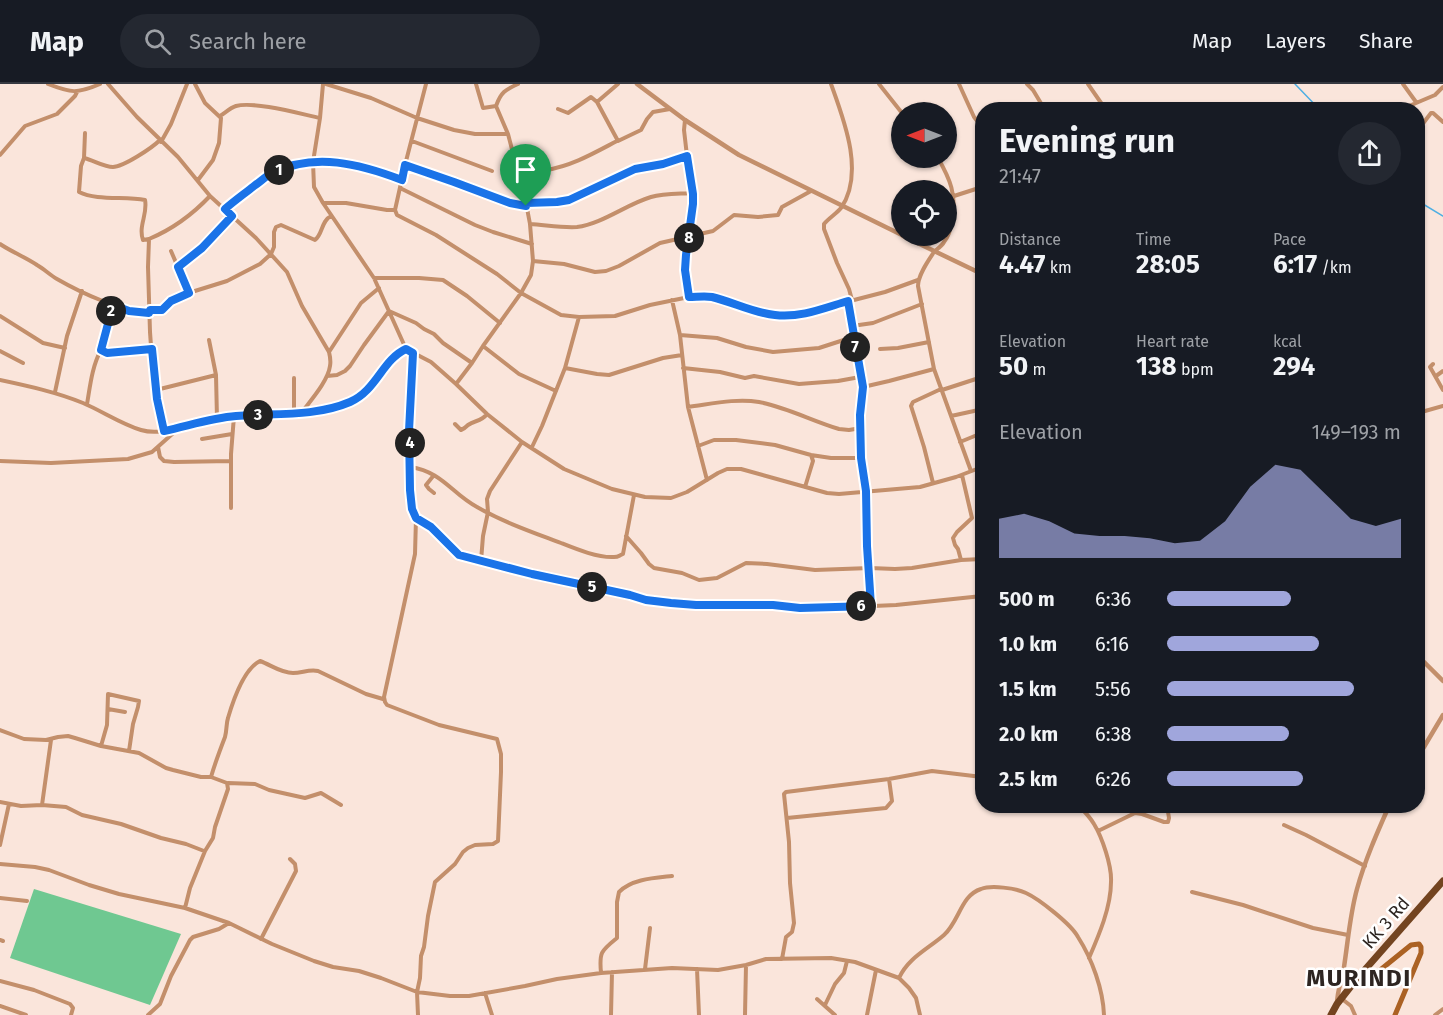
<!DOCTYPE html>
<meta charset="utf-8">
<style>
body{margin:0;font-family:"Fira Sans",sans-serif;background:#242831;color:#f1f3f6;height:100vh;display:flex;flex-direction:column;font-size:22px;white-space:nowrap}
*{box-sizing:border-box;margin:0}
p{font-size:20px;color:#9ea1a6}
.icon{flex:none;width:33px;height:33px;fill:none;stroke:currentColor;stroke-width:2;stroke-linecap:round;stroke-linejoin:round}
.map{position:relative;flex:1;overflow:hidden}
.drawer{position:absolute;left:975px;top:18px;width:450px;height:711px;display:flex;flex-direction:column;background:#171b24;border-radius:24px;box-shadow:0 2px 4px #0004}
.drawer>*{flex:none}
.needle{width:39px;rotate:270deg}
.fabs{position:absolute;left:891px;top:18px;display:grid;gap:12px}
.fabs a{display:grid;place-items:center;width:66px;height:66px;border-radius:50%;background:#171b24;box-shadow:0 2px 4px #0004;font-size:30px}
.pin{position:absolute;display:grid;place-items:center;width:51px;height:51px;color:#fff;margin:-62px -26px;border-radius:50% 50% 50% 0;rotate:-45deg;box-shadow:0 0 6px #0007}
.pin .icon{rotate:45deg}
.km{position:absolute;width:30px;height:30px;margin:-15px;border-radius:50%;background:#222;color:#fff;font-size:16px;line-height:30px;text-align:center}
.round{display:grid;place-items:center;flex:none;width:63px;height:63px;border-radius:32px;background:#242831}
.summary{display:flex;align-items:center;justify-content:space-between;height:102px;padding:0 24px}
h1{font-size:33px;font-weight:700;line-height:45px}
.stats{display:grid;grid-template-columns:repeat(3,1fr);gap:9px;height:102px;padding:6px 24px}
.stats div{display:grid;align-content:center}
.stats b{font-size:26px;font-weight:700}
.stats small{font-size:16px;font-weight:400}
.stats p{font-size:16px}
.chart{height:168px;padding:12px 24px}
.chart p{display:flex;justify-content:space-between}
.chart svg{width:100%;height:108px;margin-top:6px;fill:#a0a6dc;opacity:.7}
ul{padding:0 24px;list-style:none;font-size:20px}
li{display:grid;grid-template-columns:96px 72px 1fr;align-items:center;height:45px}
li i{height:15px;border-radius:8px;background:#a0a6dc}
header{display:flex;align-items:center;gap:36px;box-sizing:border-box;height:84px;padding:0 30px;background:#171b24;border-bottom:2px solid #363941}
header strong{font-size:28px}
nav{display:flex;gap:33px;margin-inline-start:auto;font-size:21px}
.search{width:420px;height:54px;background:#242831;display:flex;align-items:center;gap:15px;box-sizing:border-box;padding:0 21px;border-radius:33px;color:#9ea1a6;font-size:22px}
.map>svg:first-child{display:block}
.forest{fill:#6fc891}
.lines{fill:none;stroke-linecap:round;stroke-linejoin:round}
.stream{stroke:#4eafe3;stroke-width:1.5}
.minor{stroke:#c38f6b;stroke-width:4}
.tertiary{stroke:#c38f6b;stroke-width:4.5}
.secondary{stroke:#ab6123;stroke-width:5}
.trunk{stroke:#734420;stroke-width:7}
.route-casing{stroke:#fff;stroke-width:12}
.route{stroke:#1a73e8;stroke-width:8}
.labels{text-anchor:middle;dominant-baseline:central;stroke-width:5;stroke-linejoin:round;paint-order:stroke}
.street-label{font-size:18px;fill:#2d2521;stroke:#fff}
.district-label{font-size:24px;font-weight:bold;letter-spacing:1.5px;fill:#2d2521;stroke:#fff}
</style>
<header>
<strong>Map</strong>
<div class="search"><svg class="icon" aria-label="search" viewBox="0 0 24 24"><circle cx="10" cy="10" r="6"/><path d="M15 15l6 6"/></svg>Search here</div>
<nav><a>Map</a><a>Layers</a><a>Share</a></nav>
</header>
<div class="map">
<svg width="1443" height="931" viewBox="0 0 1443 931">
<rect width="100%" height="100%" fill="#fae5db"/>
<path class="forest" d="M34 805 181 850 150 921 10 874Z"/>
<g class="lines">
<path class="stream" d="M1295 0 1320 26
M1418 117 1443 132"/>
<path class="minor" d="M48 0C71 9 77 10 100 0
M108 0 137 33 178 73 210 112 256 154 287 188 302 222 329 268C330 272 331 277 330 282 328 297 311 316 302 328
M195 0 205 19 221 34 219 59 213 76 198 96
M323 0 320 34 313 78 314 103 323 119 374 194 406 265
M326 0 371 14 417 34 454 46 475 50H508
M476 0 483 24 496 22
M831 0C844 36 865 89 841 124 836 130 829 134 824 140V145L837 179 849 205 852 216
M879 0 902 29
M959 0 974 33 982 43
M1027 0 1033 6 1045 26
M1088 0 1106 26
M1403 0 1416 18
M597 18 618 57 641 46 647 35 653 28 670 25
M1409 22 1435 11 1443 3
M558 25 568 29 591 13 597 18 618 0
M220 32C225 29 230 24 236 22 254 17 301 30 320 34
M685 36 684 46 687 72 693 109V120L686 171 685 186 689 213
M1418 46 1431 29H1433L1443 38
M85 49 84 74 81 82 79 108C97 117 125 112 145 116 148 130 138 142 143 156L149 155
M412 57 492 87
M161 58 171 40 187 0
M0 71 25 42 57 30 75 12 77 8
M84 74C93 76 104 83 113 83 123 83 152 64 160 56
M938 74C950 95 957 111 952 136 951 144 949 152 944 158 942 162 937 165 934 168 928 177 918 191 918 202L934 285 971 387
M405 81 455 98 510 119 526 122
M518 88C527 87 537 88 546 86 572 82 594 69 617 57
M400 104 475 141 493 148 532 160
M954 112 982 103
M323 119H346L387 126H395L397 131 436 151 497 190 521 209 561 231 579 233 615 232 650 221 689 213H711L773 231 800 232 827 223 885 208 918 196
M526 119 557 118 569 115 635 85 663 80 687 72
M225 125C234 117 244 110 254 102 260 98 266 92 272 89 315 68 361 80 402 96
M395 126 405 81 426 0
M530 140C546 141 562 144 577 143 602 140 627 120 651 113 664 109 680 110 693 109
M0 160C12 168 25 173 37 181 44 185 50 191 57 195 83 210 119 226 149 229
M171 167 189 209
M533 177 564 180 595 188 606 187 619 182 660 159 713 147 734 131 758 133 778 131 782 123 811 107
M178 183 202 164 232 132
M374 194H419L443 196 467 212 500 239
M672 216 680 251 688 323 707 396
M848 217 860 293 863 303 860 331 861 374 866 407 867 462 871 522
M150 226H162L171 217 182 211 227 197 260 180 271 170 274 163V148L276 143 281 141 315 156C323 150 321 137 331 132
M0 232 43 259 65 264
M852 242 873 239 922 220
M680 251 717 254 746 263 773 268 819 264 853 253
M209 256 216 291 217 335
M483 262 519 290 556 307
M880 265 898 264 929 258
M101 266 107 269 151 265
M0 267 23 279
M329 268 361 219 379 204
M413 269 409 347 410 406 412 425 416 434 415 470 384 613 385 618 387 621 439 641 497 655 501 670V688L498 757 493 760 475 761 468 764 463 768 455 780 435 798 428 832 424 863 421 872 420 894 417 908 418 931
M1433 280 1430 283 1443 306
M565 284 597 290 609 291 663 274 682 271
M683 284 720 288 745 294 754 292 799 300 838 297 860 293
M327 292 337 291 345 287 350 282 364 261 389 227 416 239 424 245 434 250 443 259 472 279
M1436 292 1443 287
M0 296C28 302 56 308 83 319 102 327 121 340 141 346 161 352 179 342 199 338 215 335 231 332 248 331 282 329 319 332 351 317 377 306 383 276 406 265L431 278 456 300 487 330 522 358 564 385 612 405 645 413 671 414 687 408 718 389 727 385H741L827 409 839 410 920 403 956 393 982 383
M456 300 472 279 483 262 521 209 531 191 533 177 530 140 526 119 508 50 496 22C501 8 505 6 518 0
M863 303 889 297 934 285
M156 306 216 291
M942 306 982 293
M55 308 67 252 82 207
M87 320C90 303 92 282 101 266L113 221
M688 323C711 320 736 314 759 318 786 323 812 337 839 345L849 346 861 344
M294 329V294
M1418 329 1443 322
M951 332 974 327 982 324
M455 340 461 346C464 345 466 343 468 341 475 336 481 338 487 330
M164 347 153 290 150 248 148 183 149 155C173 145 192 131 210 112
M202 355 232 350
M960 358 982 349
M698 362 714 356H736L775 361 811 371 831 374H861
M158 363 160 373 164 377 174 378 231 377
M532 363 542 342 565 284 579 233
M0 377 51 379 128 375 152 368 179 344
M410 383C443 388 451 409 477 423 503 438 532 448 561 459 576 465 598 474 614 473 619 473 618 472 623 470L634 411
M434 391 426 401 429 405 434 409
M933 399 924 363 911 322 913 318 941 305
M805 403 813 377 811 371
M231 424V370L234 332
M416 434 431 443 459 471 470 475 580 501 630 511 646 516 671 519 696 521H773L800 524H828L896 521 982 512
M626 452 641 469 649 480 654 484 682 489 699 496 717 494 746 479 767 480 815 486 870 484 895 485 912 484 961 476 982 475
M961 476 958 465 955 461 953 454 957 448 972 434 962 391
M481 477 483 452 488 428 487 415 490 407 522 358
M108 625 125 628
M0 646 24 655 46 656 58 653 68 652 75 654 101 662 139 669 166 684 173 686 201 693H211L227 699 228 705 215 743 213 754 205 767 190 804 185 824
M101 662 107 641 108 610 139 617 138 623 133 640 129 667
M211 693C215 679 220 666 225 653 227 646 226 640 228 634 233 617 244 585 260 577 271 581 281 589 293 589 302 589 309 585 318 587L366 610 383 615
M228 699 255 700 269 706 305 714 321 709 341 721
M0 718 21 722 42 721 51 656
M42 721 66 723 82 731 121 740 161 754 186 760 204 767
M1079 722C1084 727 1090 733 1094 740 1102 753 1112 782 1111 798 1111 823 1099 851 1089 874
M787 734 886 724 892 717 889 695
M1284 741 1306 751 1365 782
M1098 747 1135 729 1142 730 1164 738H1168L1169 734 1167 722
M0 761 9 720
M0 780 35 783 49 786 89 801 119 810 185 824 229 839 272 860 314 877 333 883 359 887 381 894 417 908 450 912H469L525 902 557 895 601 889 672 884 718 886 746 881 766 875 831 874 855 878 899 894 909 904 916 914 920 931
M1192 808 1243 821 1313 844 1348 851
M0 814 27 817
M261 855 296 787 295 780 290 775
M0 856 3 857
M782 875 786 853 792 848 794 839 790 799 789 758 784 710 786 708 889 695 932 687 982 693
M645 885 650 844
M697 885 699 931
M601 889C599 868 601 867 617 854V818L619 808C632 795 654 794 672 792
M899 894C908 874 928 865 944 851 959 838 961 811 981 805 991 801 1016 804 1026 809 1039 815 1071 840 1078 853 1092 875 1103 905 1104 931
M0 897 34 906 70 920 73 924 71 931
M485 909 492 931
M817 915 835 931
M1342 915 1351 922 1355 931
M825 921 835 900 844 889 847 877
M0 922 26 931
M148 931 160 920 171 892 190 856 193 853 219 845 229 839
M611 931 612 888
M745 931 746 881
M867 931 876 886
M1435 931 1443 925"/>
<path class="tertiary" d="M637 0 685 36 739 71 902 151
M903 152 982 190
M1418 572 1443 597
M1418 673 1443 631
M1337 920C1337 907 1342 896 1344 883 1348 857 1350 830 1357 805 1365 776 1377 749 1389 722"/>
<path class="secondary" d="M1355 897 1367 895 1374 891 1411 861 1419 860 1421 863V869L1395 931"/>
<path class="trunk" d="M1331 931 1337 920 1355 897 1443 797"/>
</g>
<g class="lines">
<defs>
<path id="route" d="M687 72 693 110V120L686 171 685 186 689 213C696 213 705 212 712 213 733 218 753 229 775 231 801 234 824 224 848 217L863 303 860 331 861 374 866 407 867 462 871 522 800 524 773 521H696L671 519 646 516 630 511 532 490 459 471 431 443 416 434 412 425 410 406 409 347 413 269 406 265C382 276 377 306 350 318 315 333 274 329 236 332 211 334 188 342 164 347L157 315 152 265 107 269 101 266 113 221 129 227 149 229 150 226H162L171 217 189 209 178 183 202 164 232 132 225 125C234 117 244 110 254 102 260 98 266 92 272 89 315 68 360 80 402 96L405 81 454 98 510 119 526 122V119L557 118 569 116 635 85 663 80Z"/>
</defs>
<use href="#route" class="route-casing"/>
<use href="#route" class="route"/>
</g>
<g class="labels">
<g class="street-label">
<text transform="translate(1386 839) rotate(-49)">KK 3 Rd</text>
</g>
<g class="district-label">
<text x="1359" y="894">MURINDI</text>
</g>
</g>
</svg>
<div class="fabs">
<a><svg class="needle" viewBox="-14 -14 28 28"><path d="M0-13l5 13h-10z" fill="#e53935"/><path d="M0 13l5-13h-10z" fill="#9ea1a6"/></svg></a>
<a><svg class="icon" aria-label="locate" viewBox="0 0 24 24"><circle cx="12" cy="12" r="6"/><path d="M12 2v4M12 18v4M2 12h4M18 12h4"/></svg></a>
</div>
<div class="pin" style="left:526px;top:122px;background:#1e9e55"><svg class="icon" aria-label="arrive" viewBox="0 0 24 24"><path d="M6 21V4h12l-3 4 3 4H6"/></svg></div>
<b class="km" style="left:279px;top:86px">1</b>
<b class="km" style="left:111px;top:227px">2</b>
<b class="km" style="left:258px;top:331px">3</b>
<b class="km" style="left:410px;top:359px">4</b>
<b class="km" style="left:592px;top:503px">5</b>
<b class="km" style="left:861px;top:522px">6</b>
<b class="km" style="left:855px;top:263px">7</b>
<b class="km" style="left:689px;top:154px">8</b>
<section class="drawer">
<div class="summary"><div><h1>Evening run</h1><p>21:47</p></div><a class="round"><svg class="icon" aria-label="share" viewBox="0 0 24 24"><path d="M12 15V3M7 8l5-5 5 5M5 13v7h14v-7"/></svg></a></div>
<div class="stats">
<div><p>Distance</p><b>4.47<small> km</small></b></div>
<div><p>Time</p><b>28:05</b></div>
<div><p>Pace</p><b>6:17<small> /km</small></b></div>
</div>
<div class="stats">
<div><p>Elevation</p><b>50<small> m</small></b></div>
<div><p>Heart rate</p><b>138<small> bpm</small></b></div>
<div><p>kcal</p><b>294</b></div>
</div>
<div class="chart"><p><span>Elevation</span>149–193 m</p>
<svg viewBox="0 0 160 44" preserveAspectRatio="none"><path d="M0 44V28L10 26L20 29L30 34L40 35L50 35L60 36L70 38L80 37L90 29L100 15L110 6L120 8L130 18L140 28L150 31L160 28V44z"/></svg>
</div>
<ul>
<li><b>500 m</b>6:36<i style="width:53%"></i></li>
<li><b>1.0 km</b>6:16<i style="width:65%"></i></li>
<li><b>1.5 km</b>5:56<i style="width:80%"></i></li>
<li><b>2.0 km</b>6:38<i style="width:52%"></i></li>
<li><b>2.5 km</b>6:26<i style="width:58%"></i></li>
</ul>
</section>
</div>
